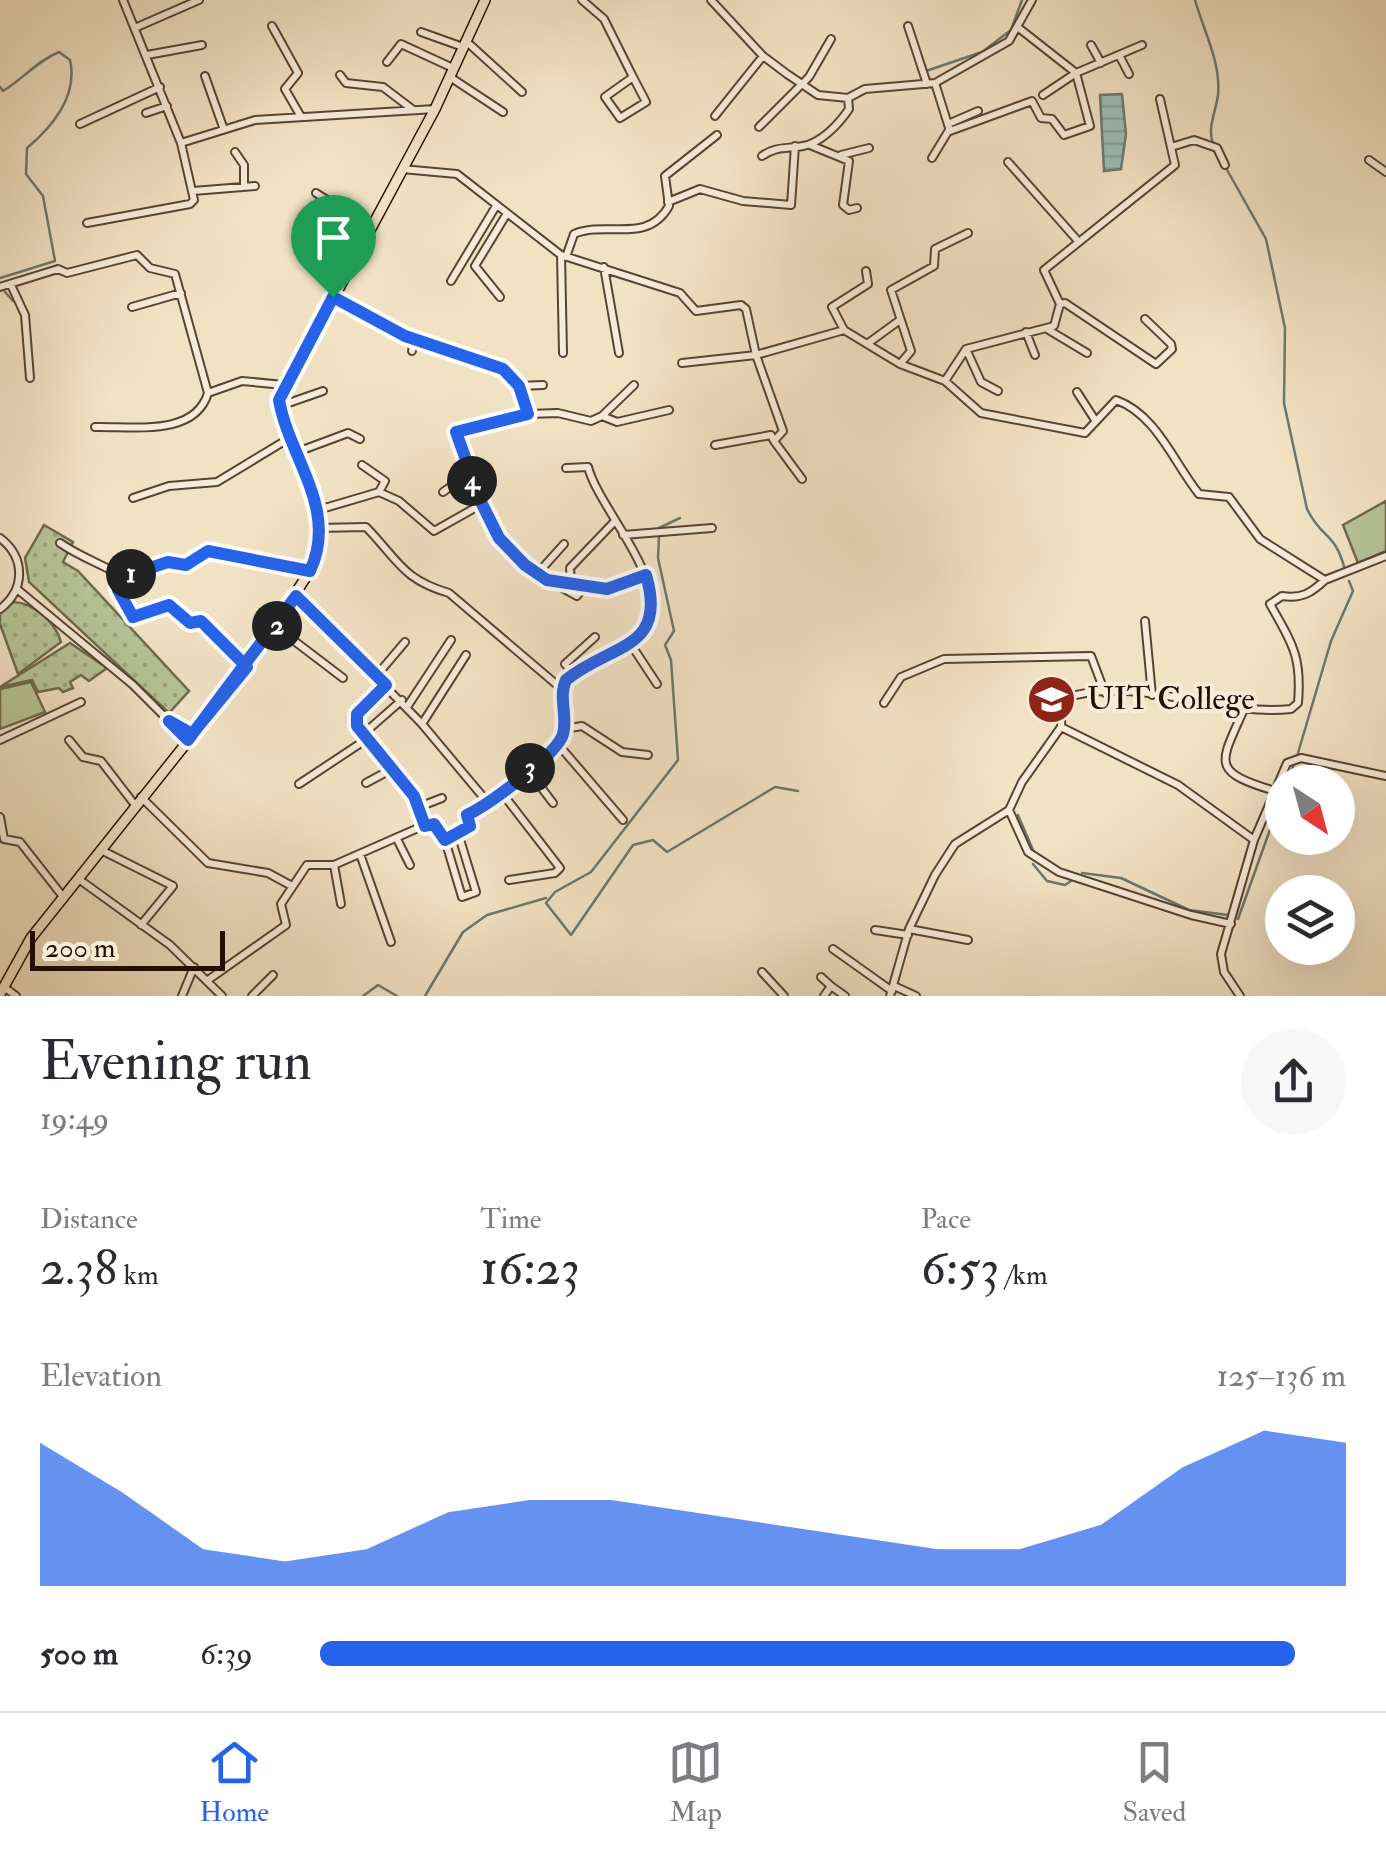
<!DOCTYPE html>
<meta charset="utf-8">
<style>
body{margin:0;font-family:"IM FELL Double Pica",serif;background:#f7f7f7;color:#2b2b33;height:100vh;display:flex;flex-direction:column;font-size:38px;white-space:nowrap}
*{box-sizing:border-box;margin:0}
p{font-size:32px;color:#7c7c81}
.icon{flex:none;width:55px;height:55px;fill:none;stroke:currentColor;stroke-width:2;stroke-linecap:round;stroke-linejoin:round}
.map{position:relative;height:996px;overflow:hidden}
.drawer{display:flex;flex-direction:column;background:#fff;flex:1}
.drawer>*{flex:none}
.needle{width:65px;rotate:144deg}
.controls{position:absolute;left:1265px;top:765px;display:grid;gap:20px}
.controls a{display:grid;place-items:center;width:90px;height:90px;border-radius:50%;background:#fff;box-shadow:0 10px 40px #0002;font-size:50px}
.scale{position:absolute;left:30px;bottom:25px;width:195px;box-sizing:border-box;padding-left:10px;border:5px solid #260f02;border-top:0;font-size:28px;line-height:35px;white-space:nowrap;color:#260f02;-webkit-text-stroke:8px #f7ecd9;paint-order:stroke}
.pin{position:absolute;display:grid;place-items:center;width:85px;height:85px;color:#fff;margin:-102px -42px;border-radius:50% 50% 50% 0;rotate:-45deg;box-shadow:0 0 10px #0007}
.pin .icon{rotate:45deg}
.km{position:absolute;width:50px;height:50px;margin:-25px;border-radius:50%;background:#222;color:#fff;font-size:28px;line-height:50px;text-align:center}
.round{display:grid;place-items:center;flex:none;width:105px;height:105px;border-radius:52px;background:#f7f7f7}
.overview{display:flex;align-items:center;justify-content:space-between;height:170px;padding:0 40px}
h1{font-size:55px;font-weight:600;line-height:75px}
.metrics{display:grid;grid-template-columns:repeat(3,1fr);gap:15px;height:170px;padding:10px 40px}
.metrics div{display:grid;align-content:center}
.metrics b{font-size:50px;font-weight:600}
.metrics small{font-size:28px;font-weight:400}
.metrics p{font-size:28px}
.chart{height:280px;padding:20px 40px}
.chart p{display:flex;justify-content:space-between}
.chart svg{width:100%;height:180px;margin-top:10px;fill:#2563eb;opacity:.7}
ul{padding:0 40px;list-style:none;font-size:32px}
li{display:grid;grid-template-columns:160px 120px 1fr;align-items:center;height:75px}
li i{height:25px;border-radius:12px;background:#2563eb}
.dock{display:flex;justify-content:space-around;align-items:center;height:140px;border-top:2px solid #e1e1e2;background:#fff;font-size:28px;color:#7c7c81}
.dock a{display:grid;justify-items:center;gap:5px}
.dock .selected{color:#2563eb}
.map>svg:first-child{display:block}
.grass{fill:url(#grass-dots);stroke:#6e6a4c;stroke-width:2.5}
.park{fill:#b6c497;stroke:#6e6a4c;stroke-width:2.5}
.water{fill:url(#water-rules);stroke:#6c776f;stroke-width:2.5}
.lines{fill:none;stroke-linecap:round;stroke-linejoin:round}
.stream{stroke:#6c776f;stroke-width:2.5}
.street-casing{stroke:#594432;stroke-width:10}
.primary-casing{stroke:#260f02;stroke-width:12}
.street{stroke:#f7ecd9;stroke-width:6}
.primary{stroke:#f2e2c4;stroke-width:9}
.route-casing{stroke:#fff;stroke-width:20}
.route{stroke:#2563eb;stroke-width:12}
.labels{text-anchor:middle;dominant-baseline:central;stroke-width:8;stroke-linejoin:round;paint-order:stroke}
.poi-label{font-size:32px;fill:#260f02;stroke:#f7ecd9;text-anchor:start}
</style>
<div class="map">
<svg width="1386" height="996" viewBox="0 0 1386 996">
<defs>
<pattern id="grass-dots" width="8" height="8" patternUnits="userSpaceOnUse" patternTransform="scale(2.5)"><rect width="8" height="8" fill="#b6c497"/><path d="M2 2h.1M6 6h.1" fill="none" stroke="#9ca780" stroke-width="1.8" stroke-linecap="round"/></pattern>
<pattern id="water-rules" width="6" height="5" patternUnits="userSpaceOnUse" patternTransform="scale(2.5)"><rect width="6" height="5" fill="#9bbdb7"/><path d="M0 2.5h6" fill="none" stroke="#85a19c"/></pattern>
</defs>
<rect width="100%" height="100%" fill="#f2e2c4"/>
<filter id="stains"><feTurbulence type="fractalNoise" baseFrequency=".002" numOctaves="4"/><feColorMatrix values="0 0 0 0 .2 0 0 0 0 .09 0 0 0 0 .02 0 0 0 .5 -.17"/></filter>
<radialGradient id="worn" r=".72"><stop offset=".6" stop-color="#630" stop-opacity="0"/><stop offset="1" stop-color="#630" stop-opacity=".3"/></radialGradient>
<path class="grass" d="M44 525 73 542 63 562 78 571 189 691 169 713 29 582 25 558Z
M14 602C34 603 56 623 61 642L18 674 0 624V610Z
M70 643 107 668 89 681 81 675 70 682 73 688 63 692 59 688 38 692 32 680 0 687Z"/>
<path class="park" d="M1386 501V551L1358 563 1343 525Z
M31 682 45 712 0 729V689Z"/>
<path class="water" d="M1122 94 1126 134 1121 169 1104 171 1100 95Z"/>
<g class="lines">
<path class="stream" d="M1195 0C1204 32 1221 62 1218 95 1216 111 1207 129 1213 143
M926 71 982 52 1011 30 1022 0
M0 87 3 91C23 79 37 61 59 52L70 60C78 95 53 126 27 148L26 174 43 196 55 261 0 278
M1226 168 1266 239 1285 328 1284 403 1307 509C1322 540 1335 531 1345 570
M5 292 13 301
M659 528 680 518
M659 536 658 558 674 631 665 645 671 660 678 760 591 872 555 892 546 903 571 935 633 845 653 840 667 852 775 787 798 791
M1298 753 1331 641 1353 591 1349 581
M1287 782 1294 764
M1018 815 1033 850
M1033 864 1047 881 1065 885 1071 881
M1082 873 1121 878 1189 910 1228 915
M1238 919 1282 796
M363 996 378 985 397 996
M425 996 463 932 487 915 546 898"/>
<defs>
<path id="street" d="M582 0 604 19 633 77 605 97 620 118 646 102 633 77
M711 0 763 56 787 74 818 95 848 98 865 89 935 83 1009 41 1032 0
M272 26 298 73 285 89 300 115
M908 26 927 84
M137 27 199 0
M421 32 463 47
M467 42 522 92
M1091 45 1101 63
M147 55 202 45
M1119 55 1129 74
M387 62 401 44 453 68
M340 75 346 83 383 87 412 109
M205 76 223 127
M450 77 503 112
M935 83 950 131 1032 101 1041 118 1052 119 1064 135 1090 126 1076 73 1020 29
M1043 95 1076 73 1142 45
M146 113 167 106
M715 116 763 56
M80 124 160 87
M948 124 978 111
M759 127 809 77 831 39
M181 143 255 120 435 109
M810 145 849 161 843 205 849 210 857 208
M1171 147 1194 140 1217 148 1225 165
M235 152 244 165V187
M841 155 869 148
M762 156C776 146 787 149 803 146 821 143 839 124 849 109L848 98
M932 158 949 130
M1369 160 1386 172
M1008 162 1078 241
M402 169 457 174 561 255 680 293 696 311 741 305 746 309 756 355 844 330 900 364 945 381 981 413 1085 433 1116 400C1156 414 1174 463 1199 494L1229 497 1260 539 1320 577 1325 580 1386 556
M193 191 255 186
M316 193 327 200 337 235
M668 202 700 189 743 201 791 205 795 146
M87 223 190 204 194 200 181 143 123 0
M309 240 344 234 365 239
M561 255 563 353
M566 257 574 234C607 220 647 245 669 206L665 176 717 135
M604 267 619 353
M451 281 496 206
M11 285 25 315 30 378
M0 287 58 269 67 273 137 255 150 268 175 274 208 393 242 381 284 385
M333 297 405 336 503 369 519 386 528 414 558 413 591 421 602 416 617 422 669 410
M500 297 475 266 506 215
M1060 304 1044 270 1175 165 1160 99
M132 307 181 293
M1047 329 1087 353
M844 330 832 307 868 284 866 271
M1026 332 1035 355
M867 344 900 320
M966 349 981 382 998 391
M412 351 414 339
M682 363 756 355 783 431 774 441 802 479
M900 364 911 351 891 290 934 266 935 249 968 233
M945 381 966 349 1054 326 1060 304 1065 303 1156 364 1172 349 1171 344 1145 319
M519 386 543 385
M1077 392 1095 420
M280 406 323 391
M528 414 456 432C458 447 466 462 471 477 493 536 522 567 577 596L588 582 611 589 646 575
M602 416 634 385
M95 427C133 426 195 437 208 393
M715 445 771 435 774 441
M297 452 348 433 360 439
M362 465 385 481 379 492
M443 492 470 473
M133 498 169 486 217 482 288 439
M318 510 379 492 399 501 434 531 482 504
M319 528 366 527C399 561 402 579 449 593L563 690
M623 535 712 528
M0 538C26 558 25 590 0 609
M60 543C82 558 102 564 123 577
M538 573 564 544
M550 580 587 582
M571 582 570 568 615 521
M17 589 133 685 188 740
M297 596 422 724 466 655
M1145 621 1152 695
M276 627 343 678
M630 643 657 684
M247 667 201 621 190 623 171 605 133 617 119 590 123 577 168 562 186 565 216 550 310 571
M574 674 565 664 595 637
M377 675 405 642
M386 685 357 715V726L367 739 369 729 402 700
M884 703 901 677 944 659 1091 656 1105 693
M407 707 451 640
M1245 707C1220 764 1209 771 1275 791
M169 721 192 735
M422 724 489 804
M1061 727 1178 785 1254 840
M564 729 582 726 622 752 648 755
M0 740 81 702
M69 740 83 757 101 761 135 805
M557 743 623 820
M528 770 553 803
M366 783 392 769
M502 793 560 868 555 873 509 880
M141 797 208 863 268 873 292 886
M419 807 442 798
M1009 810 1028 852 1059 872 1191 915 1231 924
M0 817 4 839 20 842 64 898
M425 825 435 824 445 840 458 833 476 892 462 897 445 840
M458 833 471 826 467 815 489 804 563 737 567 680C589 662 619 654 640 636 684 597 598 509 588 467L566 468
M397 839 410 865
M101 850 173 886 141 925
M360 854 391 942
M334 865 341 904
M80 880 170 945 222 996
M909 929 968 940
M875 930 908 935
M833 949 892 991
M762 972 784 996
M821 977 831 986
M208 980 286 925 281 904 307 865H334L425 825 414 796 367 739 299 784
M894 986 916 996
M4 987 16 996
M182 996 194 967
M252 996 273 975
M824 996 831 986 845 996
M890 996 909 929 935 875 955 844 1009 810 1022 782 1061 727 1062 699C1135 673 1216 717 1291 709L1298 703C1302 656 1292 643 1270 604L1282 596C1302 599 1311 593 1325 580
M1240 996 1224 972 1221 954 1254 840 1287 763 1301 758 1386 776"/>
<path id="primary" d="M0 994 31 938 247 667 310 571C338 508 290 459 279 400L435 109 485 0"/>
</defs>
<use href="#street" class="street-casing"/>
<use href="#primary" class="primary-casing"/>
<use href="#street" class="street"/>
<use href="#primary" class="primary"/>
</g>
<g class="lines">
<defs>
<path id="route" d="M333 297 279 400C289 458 339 509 310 571L208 551 186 565 168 562 123 577 118 590 133 617 169 605 190 623 201 621 247 667 192 734 169 721 188 740 296 596 386 685 357 714V726L414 796 425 826 434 824 445 840 470 826 467 815C488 805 557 755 563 734 568 716 558 697 566 680 612 643 668 650 646 575L607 589 547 580 525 565 499 538 482 504 456 432 528 414 519 386 503 369 405 336 333 297"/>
</defs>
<use href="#route" class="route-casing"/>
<use href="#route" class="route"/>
</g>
<defs>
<symbol id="university-disc" viewBox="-11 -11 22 22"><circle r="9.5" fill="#8f2418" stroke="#f7ecd9"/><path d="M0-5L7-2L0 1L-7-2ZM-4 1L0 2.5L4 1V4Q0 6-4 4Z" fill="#fff"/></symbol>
</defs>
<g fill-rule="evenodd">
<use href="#university-disc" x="1024" y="672" width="55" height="55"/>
</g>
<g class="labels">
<g class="poi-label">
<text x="1087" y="699">UIT College</text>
</g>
</g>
<rect width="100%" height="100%" filter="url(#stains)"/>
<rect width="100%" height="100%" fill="url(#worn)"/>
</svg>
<div class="controls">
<a><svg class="needle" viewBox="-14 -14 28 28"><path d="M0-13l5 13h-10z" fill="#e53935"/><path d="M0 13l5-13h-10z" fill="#7c7c81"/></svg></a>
<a><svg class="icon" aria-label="layers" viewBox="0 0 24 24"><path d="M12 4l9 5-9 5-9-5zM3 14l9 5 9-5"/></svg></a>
</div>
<div class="scale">200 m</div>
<div class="pin" style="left:333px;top:297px;background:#1e9e55"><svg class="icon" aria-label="arrive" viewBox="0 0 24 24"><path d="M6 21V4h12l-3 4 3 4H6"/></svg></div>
<b class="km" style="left:131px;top:574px">1</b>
<b class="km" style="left:277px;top:626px">2</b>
<b class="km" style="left:530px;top:768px">3</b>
<b class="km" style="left:472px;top:481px">4</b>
</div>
<section class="drawer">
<div class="overview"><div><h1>Evening run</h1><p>19:49</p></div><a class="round"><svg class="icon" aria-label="share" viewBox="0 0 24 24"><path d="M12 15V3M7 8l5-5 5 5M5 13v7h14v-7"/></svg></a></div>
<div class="metrics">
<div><p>Distance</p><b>2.38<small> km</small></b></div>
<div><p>Time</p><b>16:23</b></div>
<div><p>Pace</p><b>6:53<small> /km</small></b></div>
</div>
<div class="chart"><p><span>Elevation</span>125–136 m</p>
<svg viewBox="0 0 160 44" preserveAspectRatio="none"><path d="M0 44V9L10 21L20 35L30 38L40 35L50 26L60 23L70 23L80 26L90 29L100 32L110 35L120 35L130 29L140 15L150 6L160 9V44z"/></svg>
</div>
<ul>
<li><b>500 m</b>6:39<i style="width:95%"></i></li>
</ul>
</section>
<nav class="dock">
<a class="selected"><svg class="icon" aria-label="home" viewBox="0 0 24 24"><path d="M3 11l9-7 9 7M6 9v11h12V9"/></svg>Home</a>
<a><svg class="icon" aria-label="map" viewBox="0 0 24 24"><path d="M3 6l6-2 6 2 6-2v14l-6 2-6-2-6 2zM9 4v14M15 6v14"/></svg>Map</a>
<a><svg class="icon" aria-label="saved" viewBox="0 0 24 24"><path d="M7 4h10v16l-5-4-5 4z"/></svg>Saved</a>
</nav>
